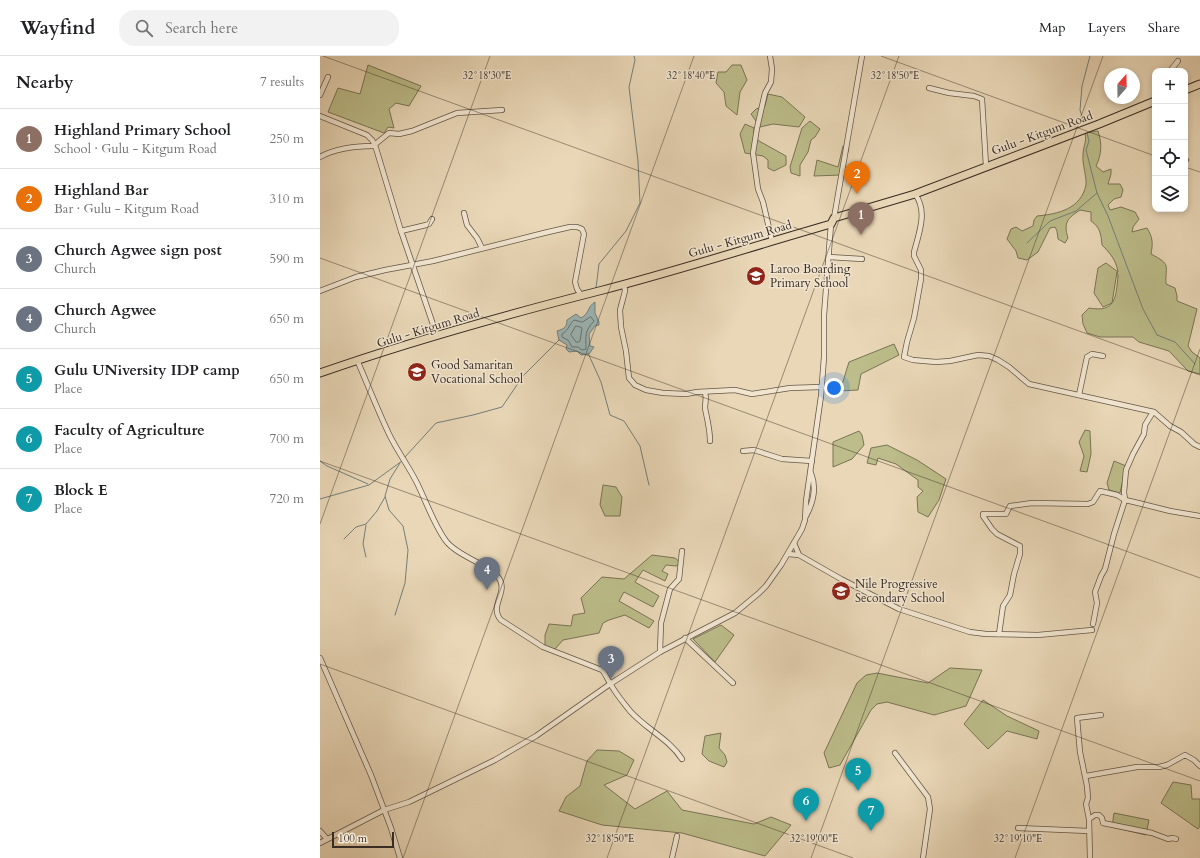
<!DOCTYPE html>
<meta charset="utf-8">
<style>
:root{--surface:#fff;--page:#f2f2f2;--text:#202124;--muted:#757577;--line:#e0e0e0;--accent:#111827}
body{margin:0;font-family:Cardo,serif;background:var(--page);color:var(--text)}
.controls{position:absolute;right:12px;top:12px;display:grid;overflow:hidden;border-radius:8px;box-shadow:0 2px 6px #0003}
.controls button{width:36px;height:36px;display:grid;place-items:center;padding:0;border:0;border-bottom:1px solid var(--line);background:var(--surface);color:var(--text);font:20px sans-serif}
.compass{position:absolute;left:784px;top:12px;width:36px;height:36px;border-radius:50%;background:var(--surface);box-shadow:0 2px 6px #0003;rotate:20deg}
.scale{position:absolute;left:12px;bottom:10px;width:62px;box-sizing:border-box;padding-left:4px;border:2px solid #382c23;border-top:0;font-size:11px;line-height:14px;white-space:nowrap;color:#382c23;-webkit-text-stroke:3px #f1e5d0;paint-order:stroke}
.you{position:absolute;left:514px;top:332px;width:14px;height:14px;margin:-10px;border:3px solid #fff;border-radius:50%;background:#1a73e8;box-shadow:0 0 0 6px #1a73e833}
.badge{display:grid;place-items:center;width:26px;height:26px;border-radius:50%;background:var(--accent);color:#fff;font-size:13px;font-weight:700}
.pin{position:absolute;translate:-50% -33px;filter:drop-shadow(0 1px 2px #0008)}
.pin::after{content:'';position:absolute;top:21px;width:14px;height:12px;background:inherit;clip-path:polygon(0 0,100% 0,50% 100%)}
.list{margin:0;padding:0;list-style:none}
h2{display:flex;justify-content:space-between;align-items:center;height:52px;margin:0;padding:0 16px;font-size:17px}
h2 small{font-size:13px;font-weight:400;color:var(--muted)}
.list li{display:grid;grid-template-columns:26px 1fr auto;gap:12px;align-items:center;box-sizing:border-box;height:60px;padding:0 16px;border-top:1px solid var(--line)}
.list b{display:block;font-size:15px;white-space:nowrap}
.list p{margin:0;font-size:13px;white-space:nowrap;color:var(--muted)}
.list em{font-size:13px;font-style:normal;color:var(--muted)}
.icon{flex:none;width:22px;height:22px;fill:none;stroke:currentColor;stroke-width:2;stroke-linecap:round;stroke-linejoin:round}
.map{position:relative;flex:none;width:880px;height:802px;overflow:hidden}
header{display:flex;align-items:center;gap:24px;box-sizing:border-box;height:56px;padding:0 20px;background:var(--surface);border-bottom:1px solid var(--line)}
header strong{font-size:19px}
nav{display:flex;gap:22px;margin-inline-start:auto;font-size:14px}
.search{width:280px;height:36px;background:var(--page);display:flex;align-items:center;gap:10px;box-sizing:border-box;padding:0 14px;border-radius:16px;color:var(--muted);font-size:15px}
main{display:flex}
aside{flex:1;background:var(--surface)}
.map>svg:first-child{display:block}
.green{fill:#bcbd8a;stroke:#7a7456}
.water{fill:#9bb7b8;stroke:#737f7c}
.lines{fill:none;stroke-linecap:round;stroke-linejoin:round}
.shore{stroke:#6a726e;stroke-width:1}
.stream{stroke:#737f7c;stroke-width:1}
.minor-casing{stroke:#645748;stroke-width:6}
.primary-casing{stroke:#382c23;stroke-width:9}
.minor{stroke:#f1e5d0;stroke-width:4.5}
.primary{stroke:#e9d7b7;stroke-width:7}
.ticks{fill:none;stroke:#382c23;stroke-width:1;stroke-opacity:0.45}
.labels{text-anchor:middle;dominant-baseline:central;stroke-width:3;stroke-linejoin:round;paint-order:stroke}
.street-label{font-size:12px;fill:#382c23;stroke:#f1e5d0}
.poi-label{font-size:12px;fill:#382c23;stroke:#f1e5d0;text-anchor:start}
.ticks-label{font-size:10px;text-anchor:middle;fill:#382c23;stroke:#f1e5d0;stroke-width:3;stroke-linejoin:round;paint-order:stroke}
</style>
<header>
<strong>Wayfind</strong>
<div class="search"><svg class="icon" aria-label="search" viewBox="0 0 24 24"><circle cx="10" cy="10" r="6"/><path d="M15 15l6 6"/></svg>Search here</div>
<nav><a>Map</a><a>Layers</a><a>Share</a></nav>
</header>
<main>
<aside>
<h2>Nearby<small>7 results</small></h2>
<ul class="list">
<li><span class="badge" style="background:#8d6e63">1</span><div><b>Highland Primary School</b><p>School · Gulu - Kitgum Road</p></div><em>250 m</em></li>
<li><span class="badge" style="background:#e8710a">2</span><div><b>Highland Bar</b><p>Bar · Gulu - Kitgum Road</p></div><em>310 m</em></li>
<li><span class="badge" style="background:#6b7280">3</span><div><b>Church Agwee sign post</b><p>Church</p></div><em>590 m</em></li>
<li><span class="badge" style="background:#6b7280">4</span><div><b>Church Agwee</b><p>Church</p></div><em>650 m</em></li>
<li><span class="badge" style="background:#0f9aa8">5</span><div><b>Gulu UNiversity IDP camp</b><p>Place</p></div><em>650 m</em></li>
<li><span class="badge" style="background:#0f9aa8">6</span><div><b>Faculty of Agriculture</b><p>Place</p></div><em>700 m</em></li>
<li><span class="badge" style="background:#0f9aa8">7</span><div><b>Block E</b><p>Place</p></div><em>720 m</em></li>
</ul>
</aside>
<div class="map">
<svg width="880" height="802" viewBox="0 0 880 802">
<rect width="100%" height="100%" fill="#e9d7b7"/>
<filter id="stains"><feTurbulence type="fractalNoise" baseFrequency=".005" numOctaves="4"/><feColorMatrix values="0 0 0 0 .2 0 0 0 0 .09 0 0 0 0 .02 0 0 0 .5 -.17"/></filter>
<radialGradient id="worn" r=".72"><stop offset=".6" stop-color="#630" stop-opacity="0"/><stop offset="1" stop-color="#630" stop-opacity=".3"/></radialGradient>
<g class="green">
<path d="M48,9l53,21 -12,20 -13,-3 -7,6 5,19 -6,-1 -4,6 -56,-21 10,-24 22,6z"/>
<path d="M412,9h9l6,15 -7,12 -3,23 -11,-9 -2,-14 -8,-9 2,-11h8z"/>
<path d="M448,38l14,3 23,20 -6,10 -26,-3 -13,3 -9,-13 5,-5 9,-3z"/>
<path d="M490,65l10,8 -5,8 -4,3 -3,12 -8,13v11l-9,-3 -1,-6 12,-39z"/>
<path d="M425,68l9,4v7l5,6 27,15v9l-12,6 -6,-3v-8l-5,-4 -18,-3 -5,-19z"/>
<path d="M778,75c4,12 4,23 -2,35l7,6 8,-3v5l-3,10h12l3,6 -2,7 -7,2 -6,6 2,5 11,-3 14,5 4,7 -6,8 -1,5 15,-4c6,10 6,15 4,26 21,11 14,11 15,30l9,4 2,8v5l20,8 -9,37 4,6 8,6v16l-12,-3 -19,-20 -30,-9 -6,-5h-33l-13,-4 -4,-9 -1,-9 7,-7c27,5 27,-11 29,-32l-1,-4 -5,31 -9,4 -9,-14 4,-25 8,-5 12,9c-2,-12 -8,-19 -16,-27 -1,-11 -2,-18 -11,-24v-9l-11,-2c-12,8 -17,12 -12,28l-3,5 -7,-4 -1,-8 -2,-4 -5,1 -12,24 -11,8 -9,-2 -2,-7 -9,-12 4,-10 5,-2 6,4 11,-5 1,-6 3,-4c21,-2 44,-7 49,-31 1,-8 -4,-21 -3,-30 0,-9 4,-12 2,-22z"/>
<path d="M523,90l6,2 -8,27 -27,1 3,-16 21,7z"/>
<path d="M574,288l5,11 -38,19 -3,16 -18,1 9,-29z"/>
<path d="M765,374l5,1 1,23 -4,18 -7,-1 4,-15 -5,-14z"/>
<path d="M539,375l3,4 2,10 -12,14 -19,8v-25z"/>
<path d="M567,389l30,15 29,19 -7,21 -11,17 -10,-5 -1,-15 6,-6 -5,-4v-7l-22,-16 -18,-6 -2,7 -9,-2 4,-15z"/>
<path d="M794,405l12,5 -6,27 -11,-3 -2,-7z"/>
<path d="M283,429l13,2 6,10 -2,19h-15l-5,-11z"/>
<path d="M332,499l23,3 6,5 -5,3 -10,-1 -4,6 6,3 -3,7 -22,-11 -8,12 24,14 -6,11 -29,-15 -5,9 35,20 -5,7 -24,-13 -16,5 -6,3 -4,10 -36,7 -8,9 -10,-2v-12l4,-11 22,2 2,-11 12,-2 -4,-15 21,-21 22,2z"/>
<path d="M401,569l13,10 -19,27 -22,-23z"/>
<path d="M630,612l32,2 -16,36 -32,9 -47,-13 -10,2 -6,6 -31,55 -11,3 -5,-15 33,-70 9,-8 11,-2 51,10z"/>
<path d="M663,644l24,16 32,15 -2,8 -30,-8 -19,18 -24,-25z"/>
<path d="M401,677l-2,15 6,7 2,7 -3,5 -15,-6 -7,-7 3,-18z"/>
<path d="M277,694l22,1 15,9 -7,15 -23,10 31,24 32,-18 15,19 72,14 17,-7 20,8 -26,31 -83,-23 -80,-8 -43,-14 7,-14 14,-11 7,-25z"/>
<path d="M853,726l18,3 1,14h8v27l-2,3 -37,-26z"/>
<path d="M794,757l35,7 -3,15 -34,-8z"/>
</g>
<path class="water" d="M275,246v11l4,9v3l-4,1 -6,8 1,12 4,1 -5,7 -8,1 -4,-4 -8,1 -3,-3 1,-4 -8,-5 -2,-9c6,-2 10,-3 10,-11l9,-6 5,4c9,-5 6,-11 14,-16z"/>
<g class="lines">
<g class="shore">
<path d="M271,261l3,4c-10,11 -8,14 -8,28l-4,1 -4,-3h-6l-4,-7 -6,-3v-3c8,-5 7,-10 12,-14l8,2z"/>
<path d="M256,270l4,1 2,1 -2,13 -1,1h-3l-5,-7z"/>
</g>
<g class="stream">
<path d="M764,67l-4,-13 2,-24 8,-30"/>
<path d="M767,77l2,8 -3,9 11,43 11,23 35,93 14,26 18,7 20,22"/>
<path d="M707,187l23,-22 26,-10 21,-18"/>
<path d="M276,232l3,-24 27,-33 14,-28 -2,-42 -9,-74 6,-27 -1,-4"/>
<path d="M268,297l13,29 9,33 14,6 16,25 9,39"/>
<path d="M85,401l31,-34 37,-8 29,-8 21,-31 36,-36"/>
<path d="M0,405l7,5 41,18"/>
<path d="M0,443l49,-14 33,-24"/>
<path d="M46,469l-3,19 3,13"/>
<path d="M24,483l12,-12 10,-3 11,-13 8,-14"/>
<path d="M75,559l10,-32 3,-33 -5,-24 -14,-16 -4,-14 5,-17 10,-16"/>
</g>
<g class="minor-casing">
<g id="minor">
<path d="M450,0l2,13 -1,13 -6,11 -8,35 -4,25 5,36 5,13 9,39"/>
<path d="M850,15l8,-10"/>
<path d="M609,32l20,5 25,3 8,3 4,67"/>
<path d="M0,39l8,-18"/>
<path d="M0,60l47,19 5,5 3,5 26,86 36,105"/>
<path d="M0,101c16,-9 35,-11 53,-11l16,-13 10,1 13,-3 45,-18 45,-3"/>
<path d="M865,103l1,1"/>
<path d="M595,138c13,17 4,39 -1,58v4l7,14v9l-7,39 -7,24 -3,15 9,3 23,2 14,-1 28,-6 11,1 9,4 11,7 20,17 125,28 16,14 11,6 13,12 6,3"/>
<path d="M144,157l3,12 10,13 5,10"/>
<path d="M514,162l28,-162"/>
<path d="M81,175l25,-6 3,-1 3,-5"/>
<path d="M509,201l33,2"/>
<path d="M304,228l1,7 -5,19 1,17 5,24 3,27 6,7 11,5 17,3 23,1 11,-2 38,-2 17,4 38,-6 31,-1"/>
<path d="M0,235l36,-14 29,-7 48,-9 111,-28 26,-6h7l5,2 2,5 -9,48 2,7 4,6"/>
<path d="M37,304c11,25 21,51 33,76 8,16 19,31 27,47 9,18 17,42 29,58 12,16 46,24 54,39 7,13 -11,27 1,40l42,27 59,23c4,4 5,9 8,13 5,10 13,19 20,28 16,18 39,28 52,48"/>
<path d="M385,336c2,8 0,9 0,16 2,11 5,21 5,33"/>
<path d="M759,339l8,-38 5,-3 11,2"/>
<path d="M423,395l11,-1 28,9 30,2"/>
<path d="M486,460c7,-13 11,-28 5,-43"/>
<path d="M474,487l5,12"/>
<path d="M468,498l11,1 42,24 58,30 71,23 16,2 52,1 54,-5"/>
<path d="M773,568l4,-21 -2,-11 6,-16 4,-7 9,-35 11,-34 -1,-8 2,-22 7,-16 11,-20 1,-9 8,-13"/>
<path d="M679,578l4,-28 7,-11 4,-21 6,-20v-8l-23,-12 -5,-5 -9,-13v-2h23l4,-8 22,-3 56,1 5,-2 7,-11 17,4 8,5 9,2 36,9 30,5"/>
<path d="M365,582l48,45"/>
<path d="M340,596l1,-29 9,-34 9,-10 3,-28"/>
<path d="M0,602l51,117 20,53 9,30"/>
<path d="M575,697l33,44 2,12 -7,49"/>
<path d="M766,720l51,-9h22l8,-2 18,-10 9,5 6,6"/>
<path d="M769,763l6,-4h4l3,3 1,5 49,10 16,6 5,-1 3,1"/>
<path d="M698,772l71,3"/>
<path d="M0,775l7,8"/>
<path d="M0,787l64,-33 25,-8 86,-42 41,-24 74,-52 50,-32 75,-39 24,-20 7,-7 15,-21 21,-36 3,-9 1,-19 15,-105 3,-39v-42l7,-91"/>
<path d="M352,802l5,-22"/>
<path d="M770,802l-1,-39 -3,-15 2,-6 -1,-12 -7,-34 -3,-34 24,-3"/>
</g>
</g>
<g class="primary-casing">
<g id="primary">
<path d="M865,34l15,-6"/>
<path d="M0,317c91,-32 185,-58 279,-82 78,-20 155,-45 232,-67l3,-6 81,-24 184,-70 56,-23"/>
</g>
</g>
<use href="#minor" class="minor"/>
<use href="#primary" class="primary"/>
</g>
<path class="ticks" d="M3,0l877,319M561,0l274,100M865,111l15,5M0,202l880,320M0,405l880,320M0,468l170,-468M0,608l533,194M83,802l291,-802M287,802l292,-802M491,802l292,-802M695,802l185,-509"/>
<defs>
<g id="school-disc" transform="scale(1)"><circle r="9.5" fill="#8f2418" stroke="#f1e5d0"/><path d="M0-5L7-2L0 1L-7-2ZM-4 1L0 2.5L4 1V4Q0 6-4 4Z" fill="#fff"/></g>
</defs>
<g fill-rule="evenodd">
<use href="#school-disc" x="436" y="220"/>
<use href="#school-disc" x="97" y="316"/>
<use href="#school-disc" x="521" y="535"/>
</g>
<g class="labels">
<g class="street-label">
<text transform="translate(722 77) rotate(-20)">Gulu - Kitgum Road</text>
<text transform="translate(420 183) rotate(-16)">Gulu - Kitgum Road</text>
<text transform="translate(108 272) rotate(-17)">Gulu - Kitgum Road</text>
</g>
<g class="poi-label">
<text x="450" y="213">Laroo Boarding<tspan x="450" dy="14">Primary School</tspan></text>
<text x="111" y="309">Good Samaritan<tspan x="111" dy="14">Vocational School</tspan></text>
<text x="535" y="528">Nile Progressive<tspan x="535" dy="14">Secondary School</tspan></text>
</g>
</g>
<g class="ticks-label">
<text x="167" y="23">32°18'30"E</text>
<text x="371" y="23">32°18'40"E</text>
<text x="575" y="23">32°18'50"E</text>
<text x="290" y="786">32°18'50"E</text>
<text x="494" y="786">32°19'00"E</text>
<text x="698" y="786">32°19'10"E</text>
</g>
<rect width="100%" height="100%" filter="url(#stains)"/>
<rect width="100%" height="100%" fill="url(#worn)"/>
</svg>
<div class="controls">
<button>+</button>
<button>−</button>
<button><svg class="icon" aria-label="locate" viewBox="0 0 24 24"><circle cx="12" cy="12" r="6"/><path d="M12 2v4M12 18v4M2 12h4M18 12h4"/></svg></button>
<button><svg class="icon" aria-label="layers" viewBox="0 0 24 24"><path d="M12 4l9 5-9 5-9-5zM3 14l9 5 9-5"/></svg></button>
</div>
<svg class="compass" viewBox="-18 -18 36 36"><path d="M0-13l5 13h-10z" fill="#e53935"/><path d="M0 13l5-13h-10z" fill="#757577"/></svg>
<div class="scale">100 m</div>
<div class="you"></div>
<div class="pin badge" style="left:541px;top:179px;background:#8d6e63">1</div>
<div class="pin badge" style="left:537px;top:138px;background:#e8710a">2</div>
<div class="pin badge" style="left:291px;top:623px;background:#6b7280">3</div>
<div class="pin badge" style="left:167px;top:534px;background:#6b7280">4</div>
<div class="pin badge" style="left:538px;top:735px;background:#0f9aa8">5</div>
<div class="pin badge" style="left:486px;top:765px;background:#0f9aa8">6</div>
<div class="pin badge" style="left:551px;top:775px;background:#0f9aa8">7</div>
</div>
</main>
